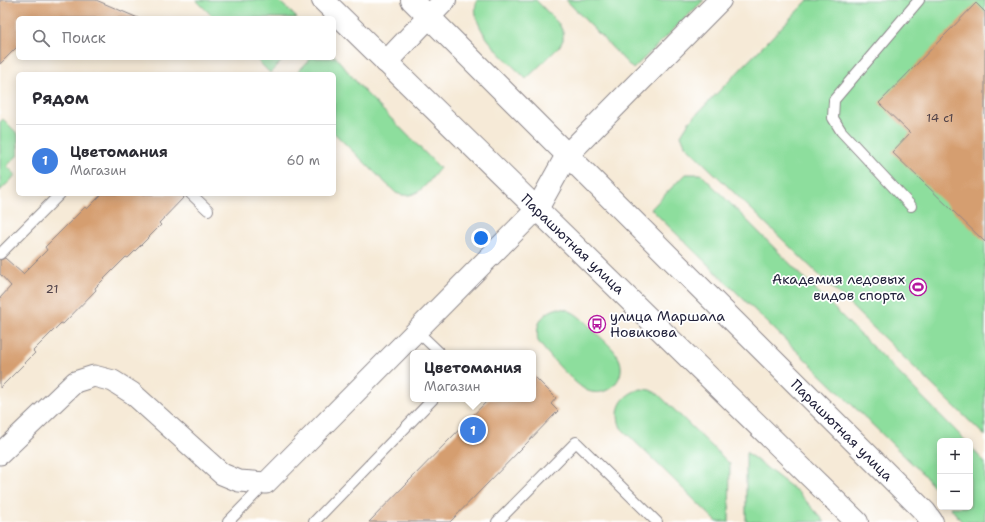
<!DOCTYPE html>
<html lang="ru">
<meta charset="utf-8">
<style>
:root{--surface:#fff;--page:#f2f2f3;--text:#2b2b33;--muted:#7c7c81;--line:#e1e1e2;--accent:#b5179e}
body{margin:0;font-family:"Shantell Sans",sans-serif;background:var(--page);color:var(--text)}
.controls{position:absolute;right:12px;bottom:12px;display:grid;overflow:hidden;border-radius:6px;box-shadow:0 2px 10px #0003}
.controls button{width:36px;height:36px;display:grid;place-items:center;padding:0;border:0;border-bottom:1px solid var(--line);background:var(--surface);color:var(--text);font:20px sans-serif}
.you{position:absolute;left:481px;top:238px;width:14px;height:14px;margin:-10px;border:3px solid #fff;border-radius:50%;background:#1a73e8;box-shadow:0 0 0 6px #1a73e833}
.badge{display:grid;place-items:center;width:26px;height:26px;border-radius:50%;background:var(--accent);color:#fff;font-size:13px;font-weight:700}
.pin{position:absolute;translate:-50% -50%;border:2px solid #fff;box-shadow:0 1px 4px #0006}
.popup{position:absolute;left:410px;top:350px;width:126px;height:52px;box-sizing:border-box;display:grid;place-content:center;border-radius:6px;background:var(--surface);filter:drop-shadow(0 1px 3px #0005);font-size:13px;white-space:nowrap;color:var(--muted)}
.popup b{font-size:15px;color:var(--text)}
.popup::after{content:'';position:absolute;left:50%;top:100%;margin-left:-8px;border:8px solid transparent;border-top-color:var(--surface)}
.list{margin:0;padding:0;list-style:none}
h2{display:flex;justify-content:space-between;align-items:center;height:52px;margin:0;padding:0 16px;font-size:17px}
h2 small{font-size:13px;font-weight:400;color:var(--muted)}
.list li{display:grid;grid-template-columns:26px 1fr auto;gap:12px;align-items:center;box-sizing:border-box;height:72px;padding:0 16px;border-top:1px solid var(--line)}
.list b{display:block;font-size:15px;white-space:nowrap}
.list p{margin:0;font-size:13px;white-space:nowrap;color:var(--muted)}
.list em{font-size:13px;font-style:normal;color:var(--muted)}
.icon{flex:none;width:22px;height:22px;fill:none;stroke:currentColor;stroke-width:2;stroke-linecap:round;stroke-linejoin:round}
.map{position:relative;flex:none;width:985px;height:522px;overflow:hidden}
.search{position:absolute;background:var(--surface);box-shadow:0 2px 10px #0003;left:16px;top:16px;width:320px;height:44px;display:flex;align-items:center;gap:10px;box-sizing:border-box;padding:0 14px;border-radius:6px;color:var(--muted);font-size:15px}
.panel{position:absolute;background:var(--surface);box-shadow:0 2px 10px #0003;left:16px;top:72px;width:320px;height:124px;border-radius:6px}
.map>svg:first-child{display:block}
.green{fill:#8dde9d;stroke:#58806c}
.building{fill:#d59e6f}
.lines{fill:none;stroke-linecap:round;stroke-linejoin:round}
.lane-casing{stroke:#8c8689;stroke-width:12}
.street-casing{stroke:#8c8689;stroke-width:23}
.secondary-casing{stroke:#8c8689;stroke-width:24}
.primary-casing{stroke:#8c8689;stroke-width:24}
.lane{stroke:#fff;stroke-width:10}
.street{stroke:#fff;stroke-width:21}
.secondary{stroke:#fff;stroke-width:22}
.primary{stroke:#fff;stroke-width:22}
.labels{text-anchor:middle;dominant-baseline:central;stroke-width:3.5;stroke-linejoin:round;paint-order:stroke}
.number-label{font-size:12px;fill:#4f4148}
.street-label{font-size:14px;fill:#22223b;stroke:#fff}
.poi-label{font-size:14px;fill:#22223b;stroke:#fff;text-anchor:end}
</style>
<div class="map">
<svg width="985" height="522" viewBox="0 0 985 522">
<rect width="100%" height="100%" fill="#fff"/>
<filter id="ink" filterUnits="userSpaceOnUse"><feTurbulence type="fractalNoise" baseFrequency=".025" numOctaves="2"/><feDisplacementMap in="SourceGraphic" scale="8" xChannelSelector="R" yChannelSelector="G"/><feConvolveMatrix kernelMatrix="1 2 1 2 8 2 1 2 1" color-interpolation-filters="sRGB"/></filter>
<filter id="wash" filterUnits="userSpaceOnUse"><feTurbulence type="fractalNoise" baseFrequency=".012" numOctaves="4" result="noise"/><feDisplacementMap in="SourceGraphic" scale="16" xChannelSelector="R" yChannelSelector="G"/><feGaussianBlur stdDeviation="0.9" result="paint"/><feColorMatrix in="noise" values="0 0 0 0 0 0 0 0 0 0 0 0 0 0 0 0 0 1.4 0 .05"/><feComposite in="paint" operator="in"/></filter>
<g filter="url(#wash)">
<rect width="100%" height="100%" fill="#f6ead7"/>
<g class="green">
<path d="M196,0h82l19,18h-83z"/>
<path d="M477,0h59l23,24 4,8v8l-4,7 -33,32c-18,-19 -59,-50 -49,-79z"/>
<path d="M566,0h138l-71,69z"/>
<path d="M808,0h177v436l-300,-291 -4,-10 8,-13z"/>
<path d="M334,55l30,36 76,77c-12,14 -23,34 -44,25l-62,-60v-59h-38l15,-16h23z"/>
<path d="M255,58h30l-15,15z"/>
<path d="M3,119l15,15v21l-11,11 9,9 -16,16v-69z"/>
<path d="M685,174h16l265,267h-26v54l-16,-20 -273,-266z"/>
<path d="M559,308c16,2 24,12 35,23 8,8 22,18 26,30 6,19 -13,37 -32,30 -12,-5 -42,-38 -50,-50 -3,-17 4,-29 21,-33z"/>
<path d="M641,389l9,1 8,4 72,70 -1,58h-12l-96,-94c-8,-19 1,-34 20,-39z"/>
<path d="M970,446l15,17v59h-23l-12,-15h20z"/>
<path d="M746,452l52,40 27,30h-79z"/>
</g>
<g id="blocks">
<g class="building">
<path d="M0,0h96l42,18h-120v28l-18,18z"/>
<path d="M976,3l9,9v230l-93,-90 18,-19 -31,-30z"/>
<path d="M102,194h83v2l-26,27 2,2 -33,33 -2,-1 -31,31 1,2 -33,34 -2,-1 -28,28 2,2 -35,35v-90l11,-12 -11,-12v-14l5,-2 18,16 24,-24 -2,-3 40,-40 2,2z"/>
<path d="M533,375l23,23 -5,6 7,7 -108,111h-81l120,-123h44z"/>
</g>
</g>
</g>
<g filter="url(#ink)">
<use href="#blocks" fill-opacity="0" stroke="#8c8689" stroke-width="1"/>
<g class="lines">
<g class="lane-casing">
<g id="lane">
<path d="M191,194l17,16"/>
<path d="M911,206l-70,-75 -8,-13 1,-18 85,-100"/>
<path d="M0,254l60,-60"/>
<path d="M417,331l23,22"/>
<path d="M228,522l38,-39"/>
<path d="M314,522l119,-123"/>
<path d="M497,522l79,-80 81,80"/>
</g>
</g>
<g class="street-casing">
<path id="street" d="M0,454l75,-72 19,-6 19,5 19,12 90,81 17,7 27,2 271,-274"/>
</g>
<g class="secondary-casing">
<g id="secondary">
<path d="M386,62l59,-62"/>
<path d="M537,209l30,-54 153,-155"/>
</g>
</g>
<g class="primary-casing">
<g id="primary">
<path d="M323,0l534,522"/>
<path d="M412,0l513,512 7,10"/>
</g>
</g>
<use href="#lane" class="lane"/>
<use href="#street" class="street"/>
<use href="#secondary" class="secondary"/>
<use href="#primary" class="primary"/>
</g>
</g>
<defs>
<g id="stadium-ring" transform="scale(0.9)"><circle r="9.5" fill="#fff" stroke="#b5179e" stroke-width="1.5"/><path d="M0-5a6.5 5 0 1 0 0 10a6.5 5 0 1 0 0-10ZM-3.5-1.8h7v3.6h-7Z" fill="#b5179e"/></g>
<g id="bus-ring" transform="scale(0.9)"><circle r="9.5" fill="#fff" stroke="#b5179e" stroke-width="1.5"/><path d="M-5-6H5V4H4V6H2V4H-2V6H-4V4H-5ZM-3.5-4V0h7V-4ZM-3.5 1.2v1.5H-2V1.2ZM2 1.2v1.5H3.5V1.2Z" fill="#b5179e"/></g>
</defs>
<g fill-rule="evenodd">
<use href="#stadium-ring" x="918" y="287"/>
<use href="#bus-ring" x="597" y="324"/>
</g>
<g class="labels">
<g class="number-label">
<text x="940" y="118">14 с1</text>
<text x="52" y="289">21</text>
</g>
<g class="street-label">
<text transform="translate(573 244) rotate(44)">Парашютная улица</text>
<text transform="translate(842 430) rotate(45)">Парашютная улица</text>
</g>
<g class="poi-label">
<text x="905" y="279">Академия ледовых<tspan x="905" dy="16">видов спорта</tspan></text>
<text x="610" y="316" text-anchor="start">улица Маршала<tspan x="610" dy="16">Новикова</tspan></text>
</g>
</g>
</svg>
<div class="controls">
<button>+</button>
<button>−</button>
</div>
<div class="you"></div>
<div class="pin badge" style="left:473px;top:430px;background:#3f7fe0">1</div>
<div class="popup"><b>Цветомания</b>Магазин</div>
<div class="search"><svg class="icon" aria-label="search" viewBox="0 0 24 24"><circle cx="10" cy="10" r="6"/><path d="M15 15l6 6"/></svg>Поиск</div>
<section class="panel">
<h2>Рядом<small></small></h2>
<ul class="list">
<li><span class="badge" style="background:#3f7fe0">1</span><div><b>Цветомания</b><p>Магазин</p></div><em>60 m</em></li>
</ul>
</section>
</div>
